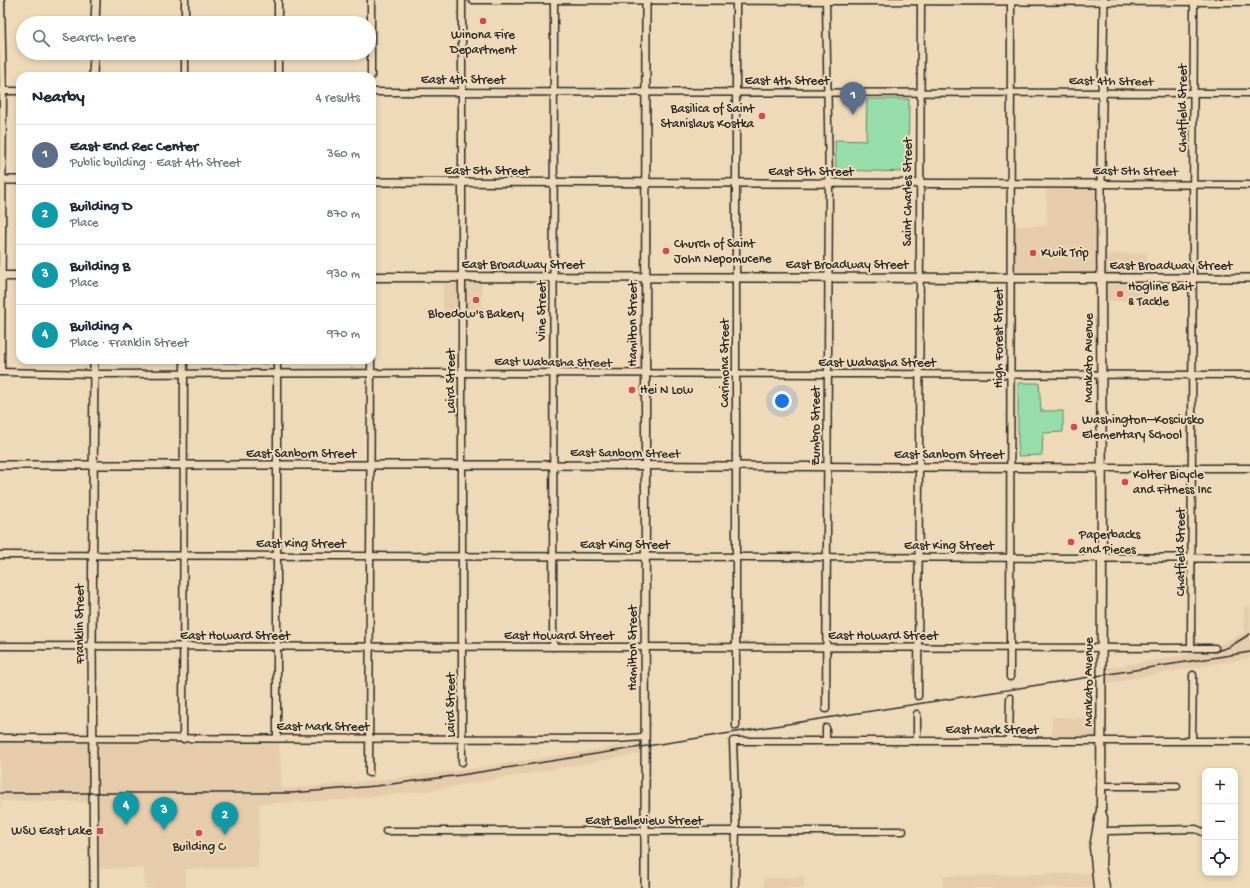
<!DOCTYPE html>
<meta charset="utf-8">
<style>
:root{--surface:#fff;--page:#f6f6f7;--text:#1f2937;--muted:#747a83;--line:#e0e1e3;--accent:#d1495b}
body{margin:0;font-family:"Gochi Hand",sans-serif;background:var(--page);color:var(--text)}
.controls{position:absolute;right:12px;bottom:12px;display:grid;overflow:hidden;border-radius:8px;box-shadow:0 2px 6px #0003}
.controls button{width:36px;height:36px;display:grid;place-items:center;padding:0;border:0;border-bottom:1px solid var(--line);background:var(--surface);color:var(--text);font:20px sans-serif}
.you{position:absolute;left:782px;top:401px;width:14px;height:14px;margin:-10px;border:3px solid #fff;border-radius:50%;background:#1a73e8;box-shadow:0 0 0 6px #1a73e833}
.badge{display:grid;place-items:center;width:26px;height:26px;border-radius:50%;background:var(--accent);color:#fff;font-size:13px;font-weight:700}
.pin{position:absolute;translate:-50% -33px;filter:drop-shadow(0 1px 2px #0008)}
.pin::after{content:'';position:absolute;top:21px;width:14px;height:12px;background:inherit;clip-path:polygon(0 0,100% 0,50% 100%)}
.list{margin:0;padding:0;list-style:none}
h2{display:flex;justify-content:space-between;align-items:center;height:52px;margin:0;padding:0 16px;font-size:17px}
h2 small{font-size:13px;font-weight:400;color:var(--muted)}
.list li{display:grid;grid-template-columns:26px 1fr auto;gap:12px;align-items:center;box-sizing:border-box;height:60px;padding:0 16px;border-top:1px solid var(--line)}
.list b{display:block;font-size:15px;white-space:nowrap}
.list p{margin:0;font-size:13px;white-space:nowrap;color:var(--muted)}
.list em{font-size:13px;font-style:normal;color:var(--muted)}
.icon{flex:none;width:22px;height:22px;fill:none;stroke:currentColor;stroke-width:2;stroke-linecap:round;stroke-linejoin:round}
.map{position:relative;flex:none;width:1250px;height:888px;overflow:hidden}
.search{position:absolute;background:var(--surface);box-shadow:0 2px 6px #0003;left:16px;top:16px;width:360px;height:44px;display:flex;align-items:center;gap:10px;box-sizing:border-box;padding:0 14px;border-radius:22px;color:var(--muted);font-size:15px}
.panel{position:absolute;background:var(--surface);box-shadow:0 2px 6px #0003;left:16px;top:72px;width:360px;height:292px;border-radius:12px}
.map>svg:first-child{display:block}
.built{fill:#e6ccab}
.green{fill:#97ddaa;stroke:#61846a}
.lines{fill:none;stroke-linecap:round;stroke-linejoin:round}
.minor-casing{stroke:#2b2b2b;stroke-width:9}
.tertiary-casing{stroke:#2b2b2b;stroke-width:10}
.secondary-casing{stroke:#2b2b2b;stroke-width:11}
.minor{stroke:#eedab8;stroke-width:6}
.tertiary{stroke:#eedab8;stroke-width:7}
.secondary{stroke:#eedab8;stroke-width:8}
.rail{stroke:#2b2b2b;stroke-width:1.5}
.poi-dot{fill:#d1495b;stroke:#eedab8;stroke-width:1.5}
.labels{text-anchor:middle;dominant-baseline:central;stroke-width:4;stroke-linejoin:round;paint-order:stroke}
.poi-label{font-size:13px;fill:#2b2b2b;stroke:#eedab8;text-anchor:start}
.street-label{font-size:13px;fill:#2b2b2b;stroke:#eedab8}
</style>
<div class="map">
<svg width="1250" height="888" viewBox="0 0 1250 888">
<rect width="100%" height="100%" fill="#eedab8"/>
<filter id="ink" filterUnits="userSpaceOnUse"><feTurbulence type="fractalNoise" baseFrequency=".025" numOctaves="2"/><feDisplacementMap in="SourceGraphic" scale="8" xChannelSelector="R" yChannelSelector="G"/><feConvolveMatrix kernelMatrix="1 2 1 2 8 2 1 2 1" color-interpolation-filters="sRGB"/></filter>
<g filter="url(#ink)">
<g class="built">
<path d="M1046,181h56l1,73 44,-1 -1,48h-43v-25l-89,-1v-49h33z"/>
<path d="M443,284h39v28l-39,1z"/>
<path d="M1244,606h6v52l-116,20 -38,9v-17l112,-19 36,-19z"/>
<path d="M1052,717l44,1v26l-44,1z"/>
<path d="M0,740l279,3 3,46 89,-8 92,-11 176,-27 1,11 -212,37 -87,9 -82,4 -1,64 -72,1v19h-41l-1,-20 -47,1 -1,-67 -94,-1 -2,11z"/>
<path d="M1093,873l3,15h-153v-12z"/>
<path d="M804,877v11h-40v-10z"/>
</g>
<g class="green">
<path d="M867,99h42l-1,73 -72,-2 -1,-30 31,1z"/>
<path d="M191,360h77v4l-77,-1z"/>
<path d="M1018,383h21l2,28h22v21l-20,1 -1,22 -24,1z"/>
</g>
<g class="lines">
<g class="minor-casing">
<g id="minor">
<path d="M472,0l778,2"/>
<path d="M185,23v-23"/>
<path d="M278,23v-23"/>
<path d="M185,76v-23"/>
<path d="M278,76v-23"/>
<path d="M371,76v-76"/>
<path d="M0,91h20"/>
<path d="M372,92l878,1"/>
<path d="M1100,184l150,1"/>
<path d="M0,372l94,2 360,-1 796,2"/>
<path d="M1,372l2,-281 -2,-91"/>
<path d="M1101,468h149"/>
<path d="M0,555l1102,3"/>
<path d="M0,646l1215,2"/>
<path d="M553,647l1,-647"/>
<path d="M1191,648l3,-648"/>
<path d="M1010,677l1,-677"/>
<path d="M918,696l3,-696"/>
<path d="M826,709l3,-525 -3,-184"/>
<path d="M736,726v-726"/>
<path d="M826,728v13"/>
<path d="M0,738l616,1 29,-2"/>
<path d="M277,738v-378"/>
<path d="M183,739l1,-379"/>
<path d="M1192,740l1,-65"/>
<path d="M917,741v-27"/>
<path d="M1009,741l1,-43"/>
<path d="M462,762v-762"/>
<path d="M369,773l2,-413"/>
<path d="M1101,786h76"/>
<path d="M386,831h517"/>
<path d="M1102,833l6,-2 88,-2 9,4"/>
<path d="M735,888l1,-65 -3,-82h517"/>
</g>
</g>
<g class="tertiary-casing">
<g id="tertiary">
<path d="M1104,0c-2,93 -4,185 -3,278h149"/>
<path d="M95,23l1,-23"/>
<path d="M93,76l1,-23"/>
<path d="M0,180h20"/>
<path d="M372,182l728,2"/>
<path d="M0,465h544l557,3"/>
<path d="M1102,558h148"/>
<path d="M94,888l-2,-241 2,-287"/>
<path d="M645,888l1,-888"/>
</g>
</g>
<g class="secondary-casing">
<g id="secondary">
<path d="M0,276h20"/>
<path d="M372,277l729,1 1,280 -1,254 2,6 -2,47 4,23"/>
<path d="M1098,888l-4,-41 6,-33"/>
</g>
</g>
<use href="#minor" class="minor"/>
<use href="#tertiary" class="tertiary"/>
<use href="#secondary" class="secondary"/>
<g class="rail">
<path d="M1214,652l15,-5 21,-13"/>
<path d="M0,793h291l85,-7 85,-11 789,-123"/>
</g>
</g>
</g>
<g class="poi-dot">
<circle cx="483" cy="21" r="4"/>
<circle cx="762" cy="116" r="4"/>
<circle cx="666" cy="251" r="4"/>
<circle cx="1033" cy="253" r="4"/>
<circle cx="1120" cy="294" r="4"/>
<circle cx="476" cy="300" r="4"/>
<circle cx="632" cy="390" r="4"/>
<circle cx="1074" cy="427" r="4"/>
<circle cx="1125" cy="482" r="4"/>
<circle cx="1071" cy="542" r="4"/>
<rect x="96" y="827" width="8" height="8" rx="2"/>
<circle cx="199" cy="833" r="4"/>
</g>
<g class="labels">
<g class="poi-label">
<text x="483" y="35" text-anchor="middle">Winona Fire<tspan x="483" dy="15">Department</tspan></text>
<text x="754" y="109" text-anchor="end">Basilica of Saint<tspan x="754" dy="15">Stanislaus Kostka</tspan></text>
<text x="674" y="244">Church of Saint<tspan x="674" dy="15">John Nepomucene</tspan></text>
<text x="1041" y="253">Kwik Trip</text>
<text x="1128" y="287">Hogline Bait<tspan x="1128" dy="15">&amp; Tackle</tspan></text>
<text x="476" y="314" text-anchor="middle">Bloedow's Bakery</text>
<text x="640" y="390">Hei N Low</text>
<text x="1082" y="420">Washington–Kosciusko<tspan x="1082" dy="15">Elementary School</tspan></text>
<text x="1133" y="475">Kolter Bicycle<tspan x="1133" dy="15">and Fitness Inc</tspan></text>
<text x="1079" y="535">Paperbacks<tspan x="1079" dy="15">and Pieces</tspan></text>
<text x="92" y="831" text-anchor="end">WSU East Lake</text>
<text x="199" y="847" text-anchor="middle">Building C</text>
</g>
<g class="street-label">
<text x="463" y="80">East 4th Street</text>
<text x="787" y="81">East 4th Street</text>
<text transform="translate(1111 82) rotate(1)">East 4th Street</text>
<text transform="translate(1183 108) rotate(-90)">Chatfield Street</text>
<text x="487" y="171">East 5th Street</text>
<text x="811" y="172">East 5th Street</text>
<text transform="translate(1135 172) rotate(1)">East 5th Street</text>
<text transform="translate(908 192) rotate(-90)">Saint Charles Street</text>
<text x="523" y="265">East Broadway Street</text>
<text x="847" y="265">East Broadway Street</text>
<text x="1171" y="266">East Broadway Street</text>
<text transform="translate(542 311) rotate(-90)">Vine Street</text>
<text transform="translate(633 324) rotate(-90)">Hamilton Street</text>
<text transform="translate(999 338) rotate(-90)">High Forest Street</text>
<text transform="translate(1089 358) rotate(-90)">Mankato Avenue</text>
<text transform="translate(553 363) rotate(1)">East Wabasha Street</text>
<text transform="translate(725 363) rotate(-90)">Carimona Street</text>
<text x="877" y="363">East Wabasha Street</text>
<text transform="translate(451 381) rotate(-90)">Laird Street</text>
<text transform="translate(816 426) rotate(-90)">Zumbro Street</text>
<text x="301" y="454">East Sanborn Street</text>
<text transform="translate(625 454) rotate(1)">East Sanborn Street</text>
<text x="949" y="455">East Sanborn Street</text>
<text x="301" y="544">East King Street</text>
<text x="625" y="545">East King Street</text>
<text x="949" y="546">East King Street</text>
<text transform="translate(1181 552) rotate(-90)">Chatfield Street</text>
<text transform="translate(80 624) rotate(-90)">Franklin Street</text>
<text x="235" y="636">East Howard Street</text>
<text x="559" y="636">East Howard Street</text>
<text x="883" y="636">East Howard Street</text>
<text transform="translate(633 648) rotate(-90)">Hamilton Street</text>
<text transform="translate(1089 682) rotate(-90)">Mankato Avenue</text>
<text transform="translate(451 705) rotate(-90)">Laird Street</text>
<text x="323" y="727">East Mark Street</text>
<text x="992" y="730">East Mark Street</text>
<text x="644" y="821">East Belleview Street</text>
</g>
</g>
</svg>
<div class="controls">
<button>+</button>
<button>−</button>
<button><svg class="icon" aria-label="locate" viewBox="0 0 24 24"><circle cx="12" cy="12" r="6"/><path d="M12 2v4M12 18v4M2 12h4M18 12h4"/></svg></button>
</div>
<div class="you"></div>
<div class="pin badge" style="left:853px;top:115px;background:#5c6f8a">1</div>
<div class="pin badge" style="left:225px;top:835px;background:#0f9aa8">2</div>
<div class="pin badge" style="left:164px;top:830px;background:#0f9aa8">3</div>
<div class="pin badge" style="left:126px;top:825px;background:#0f9aa8">4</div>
<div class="search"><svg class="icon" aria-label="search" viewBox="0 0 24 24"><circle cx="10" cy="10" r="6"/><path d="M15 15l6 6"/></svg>Search here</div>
<section class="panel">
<h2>Nearby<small>4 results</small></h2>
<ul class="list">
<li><span class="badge" style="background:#5c6f8a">1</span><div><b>East End Rec Center</b><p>Public building · East 4th Street</p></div><em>360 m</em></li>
<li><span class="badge" style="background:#0f9aa8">2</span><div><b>Building D</b><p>Place</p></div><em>870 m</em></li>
<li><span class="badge" style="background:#0f9aa8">3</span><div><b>Building B</b><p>Place</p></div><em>930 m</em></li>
<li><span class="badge" style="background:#0f9aa8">4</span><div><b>Building A</b><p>Place · Franklin Street</p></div><em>970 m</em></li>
</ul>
</section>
</div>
